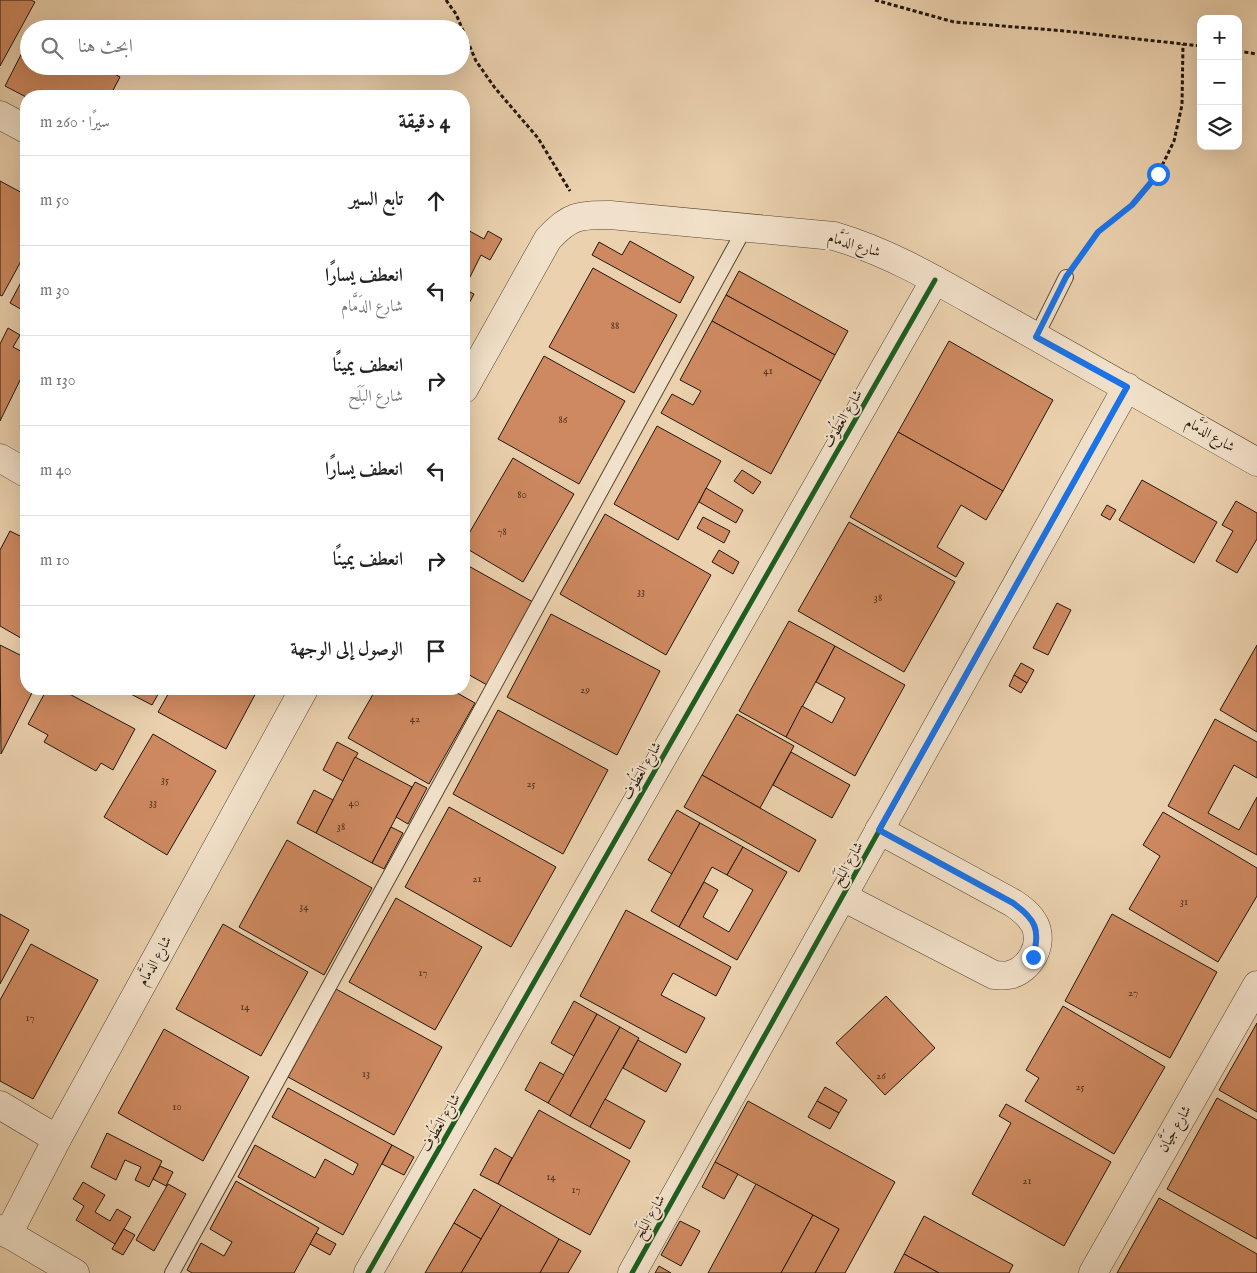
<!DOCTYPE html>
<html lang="ar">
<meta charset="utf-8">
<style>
:root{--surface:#fff;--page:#f6f6f6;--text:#222;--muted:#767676;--line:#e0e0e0}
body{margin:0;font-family:"IM FELL English",Amiri,serif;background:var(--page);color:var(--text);direction:rtl}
.controls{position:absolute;right:15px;top:15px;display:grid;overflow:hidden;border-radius:10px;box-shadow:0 5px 20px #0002}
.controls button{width:45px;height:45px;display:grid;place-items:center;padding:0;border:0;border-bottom:1px solid var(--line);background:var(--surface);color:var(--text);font:25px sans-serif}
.stop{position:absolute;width:15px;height:15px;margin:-11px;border:4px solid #1a73e8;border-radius:50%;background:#fff}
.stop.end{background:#1a73e8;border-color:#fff;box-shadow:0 1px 5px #0008}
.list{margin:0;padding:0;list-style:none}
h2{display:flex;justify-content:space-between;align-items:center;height:65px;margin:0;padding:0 20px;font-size:21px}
h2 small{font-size:16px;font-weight:400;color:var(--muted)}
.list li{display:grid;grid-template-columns:32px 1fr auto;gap:15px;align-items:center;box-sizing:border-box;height:90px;padding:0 20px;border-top:1px solid var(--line)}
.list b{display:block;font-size:19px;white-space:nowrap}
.list p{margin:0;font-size:16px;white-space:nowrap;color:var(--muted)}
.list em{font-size:16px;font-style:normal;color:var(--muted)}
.icon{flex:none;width:28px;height:28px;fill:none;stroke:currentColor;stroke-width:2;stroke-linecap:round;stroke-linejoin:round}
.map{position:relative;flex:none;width:1257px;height:1273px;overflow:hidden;direction:ltr}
.search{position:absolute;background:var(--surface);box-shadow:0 5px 20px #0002;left:20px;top:20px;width:450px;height:55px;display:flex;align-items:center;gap:12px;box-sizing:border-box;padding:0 18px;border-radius:28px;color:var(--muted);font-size:19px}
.panel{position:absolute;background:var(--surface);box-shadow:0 5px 20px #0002;left:20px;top:90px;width:450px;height:605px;border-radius:20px;direction:rtl}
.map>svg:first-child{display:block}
.building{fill:#ce8960;stroke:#21170c}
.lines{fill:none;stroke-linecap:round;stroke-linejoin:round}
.service-casing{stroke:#544634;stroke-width:16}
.minor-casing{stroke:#544634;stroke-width:29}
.tertiary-casing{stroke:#544634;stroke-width:29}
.path{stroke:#21170c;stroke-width:3;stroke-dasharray:4 2.5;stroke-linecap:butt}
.service{stroke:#f2e1ca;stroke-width:14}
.minor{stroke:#f2e1ca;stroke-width:28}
.tertiary{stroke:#f2e1ca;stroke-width:28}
.cycleway-casing{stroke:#f2e1ca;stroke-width:8}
.cycleway{stroke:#1b5e20;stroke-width:5}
.route{stroke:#1a73e8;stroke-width:6}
.labels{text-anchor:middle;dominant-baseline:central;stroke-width:4;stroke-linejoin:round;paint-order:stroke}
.number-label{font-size:11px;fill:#4c3421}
.street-label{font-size:14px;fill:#21170c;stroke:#f2e1ca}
</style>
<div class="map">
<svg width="1257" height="1273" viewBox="0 0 1257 1273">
<rect width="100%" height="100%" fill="#ebd1ae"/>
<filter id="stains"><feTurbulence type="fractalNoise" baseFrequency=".004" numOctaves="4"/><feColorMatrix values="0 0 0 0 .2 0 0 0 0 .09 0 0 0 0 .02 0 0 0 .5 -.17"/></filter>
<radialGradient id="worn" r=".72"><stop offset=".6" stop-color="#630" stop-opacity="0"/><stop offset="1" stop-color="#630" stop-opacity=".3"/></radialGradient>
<g class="building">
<path d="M0,0h31l4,2 -35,64z"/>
<path d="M29,39v27h71l20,11 -10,19h-56l-13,-6 -3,6 -12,1 -21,-11z"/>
<path d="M0,181l26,14v57l-24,44 -2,-1z"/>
<path d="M464,228l20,11 4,-8 14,8 -12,21 -9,-5 -17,34 10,5 -10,19z"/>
<path d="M630,241l64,36 -14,26 -88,-48 7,-13 23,13z"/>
<path d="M593,268l84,47 -43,78 -85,-46z"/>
<path d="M739,271l109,60 -13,24 -109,-60z"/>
<path d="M26,273v39l-16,-9z"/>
<path d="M726,295l109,60 -14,26 -109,-60z"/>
<path d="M712,321l109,60 -50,93 -110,-61 11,-19 21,11 8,-14 -21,-11z"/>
<path d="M8,328l12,7 -7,12 13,7v14l-26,53v-77z"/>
<path d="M949,341l104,59 -50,91 -105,-59z"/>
<path d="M544,356l81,45 -46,83 -81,-45z"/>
<path d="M26,415v15l-6,-3z"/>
<path d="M657,426l64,35 -43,79 -64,-36z"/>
<path d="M898,432l105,59 -17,29 -25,-15 -24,42 27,16 -8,14 -106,-60z"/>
<path d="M513,458l61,36 -51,88 -59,-35v-5z"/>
<path d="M742,470l19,12 -8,12 -19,-13z"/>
<path d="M1142,480l75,42 -23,41 -75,-43z"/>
<path d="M706,488l37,22 -7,13 -37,-21z"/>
<path d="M1236,501l21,12v26l-20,34 -21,-12 17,-30 -11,-6z"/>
<path d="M1107,505l9,5 -6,10 -9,-5z"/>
<path d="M605,514l106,61 -45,80 -106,-61z"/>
<path d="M703,517l27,14 -6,12 -27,-15z"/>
<path d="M849,522l106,60 -51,90 -106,-61z"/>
<path d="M10,531l16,8v102l-26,-15v-76z"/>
<path d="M719,550l20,12 -6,12 -21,-12z"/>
<path d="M465,564l68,38 -46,83 -23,-13z"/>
<path d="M1057,603l14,7 -23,45 -15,-7z"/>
<path d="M551,614l109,57 -43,84 -110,-58z"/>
<path d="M789,621l46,25 -49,91 -47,-26z"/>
<path d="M0,645l26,13v31h8l-33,65z"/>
<path d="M1257,645v87l-37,-22z"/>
<path d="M835,646l70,39 -50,91 -69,-39 16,-31 30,17 13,-25 -29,-16z"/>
<path d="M1021,663l13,7 -7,13 -13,-8z"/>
<path d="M1014,675l13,8 -6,10 -12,-7z"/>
<path d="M47,689h13l75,40 -22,41 -12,-7 -5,8 -52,-29 4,-7 -20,-11z"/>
<path d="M121,689h40l-9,16z"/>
<path d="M171,689h87l-32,60 -68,-37z"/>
<path d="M376,689h74l25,14 -46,81 -81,-46z"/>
<path d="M498,710l110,60 -45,84 -110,-60z"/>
<path d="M737,714l57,32 -34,62 -58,-33z"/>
<path d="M1215,719l42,23v36l-23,-13 -26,48 31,17 18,-33v58l-89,-49z"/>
<path d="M153,734l63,37 -49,84 -63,-38z"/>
<path d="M337,742l21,11 -15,28 -20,-11z"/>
<path d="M791,752l59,33 -18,33 -59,-33z"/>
<path d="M355,757l57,30 -40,76 -56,-30z"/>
<path d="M702,775l114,65 -17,32 -115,-65z"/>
<path d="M415,782l12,6 -19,36 -12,-7z"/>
<path d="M314,790l19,10 -17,33 -19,-10z"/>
<path d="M449,807l107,60 -45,80 -106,-60z"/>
<path d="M677,810l23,13 -28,51 -24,-14z"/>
<path d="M1163,812l94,56v28l-39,66 -89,-53 31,-53 -17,-11z"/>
<path d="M700,823l43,24 -16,28 -15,-8 -33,60 -28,-16z"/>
<path d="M391,827l12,6 -19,36 -12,-6z"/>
<path d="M287,840l85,48 -48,87 -85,-48z"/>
<path d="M743,847l44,25 -50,88 -58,-33 25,-45 14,8 -15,27 26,15 24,-42 -26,-15z"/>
<path d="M396,898l86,49 -47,83 -86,-48z"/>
<path d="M626,910l105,57 -15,29 -43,-23 -12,22 44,23 -19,35 -106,-57z"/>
<path d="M0,914l29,16 -29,54z"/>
<path d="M1112,914l105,58 -47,86 -105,-57z"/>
<path d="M223,924l85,48 -47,84 -85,-47z"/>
<path d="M31,944l67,36 -65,119 -33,-18v-81z"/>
<path d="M336,989l106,58 -48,88 -106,-58z"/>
<path d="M886,996l49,52 -50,47 -49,-52z"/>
<path d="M574,1001l23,13 -23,42 -23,-13z"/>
<path d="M1063,1006l102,61 -51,87 -89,-53 14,-23 -13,-8z"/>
<path d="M597,1014l23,13 -50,89 -22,-13z"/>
<path d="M1257,1023v89l-38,-22z"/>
<path d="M620,1027l19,11 -49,89 -20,-11z"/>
<path d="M164,1029l85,48 -46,84 -85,-48z"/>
<path d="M638,1040l43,24 -15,28 -43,-24z"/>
<path d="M540,1062l24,13 -16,28 -23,-13z"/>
<path d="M825,1087l22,13 -8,13 -22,-12z"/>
<path d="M288,1088l104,57 -49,90 -105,-58 17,-32 60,33 10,-19 28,16 5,-11 -86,-47z"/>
<path d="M1217,1098l40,22v119l-90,-50z"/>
<path d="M605,1099l40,22 -15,28 -40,-22z"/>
<path d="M748,1101l147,81 -50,91h-30l24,-44 -124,-67z"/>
<path d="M817,1101l22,12 -9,16 -22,-12z"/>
<path d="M1006,1104l105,58 -47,84 -92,-52 39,-71 -12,-7z"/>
<path d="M539,1110l91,51 -40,74 -92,-51z"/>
<path d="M107,1133l55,28 -13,26 -14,-7 6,-13 -16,-7 -9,20 -25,-13z"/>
<path d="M392,1145l22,12 -10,18 -22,-11z"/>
<path d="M495,1148l17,10 -14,26 -18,-9z"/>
<path d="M715,1162l23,12 -14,25 -22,-12z"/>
<path d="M160,1166l13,6 -7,14 -13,-7z"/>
<path d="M236,1181l83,47 -25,45h-102l-5,-3 14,-27 23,13 8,-14 -22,-13z"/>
<path d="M83,1182l22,13 -10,17 15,9 7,-12 14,8 -16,27 -39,-24 8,-14 -11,-7z"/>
<path d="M168,1184l18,10 -32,57 -18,-11z"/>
<path d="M756,1184l57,31 -32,58h-73z"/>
<path d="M474,1189l27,16 -20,34 -27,-16z"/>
<path d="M1159,1198l98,56v19h-140z"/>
<path d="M501,1205l58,34 -19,34h-79z"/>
<path d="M813,1215l26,14 -24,44h-34z"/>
<path d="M924,1216l89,49 -4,8h-70l-35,-19z"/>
<path d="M680,1221l20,10 -19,35 -20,-11z"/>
<path d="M454,1223l27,16 -20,34h-36z"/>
<path d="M124,1229l11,6 -12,20 -11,-6z"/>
<path d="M316,1233l20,11 -6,11 -20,-11z"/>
<path d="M559,1239l22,12 -13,22h-28z"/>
<path d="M904,1254l35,19h-45z"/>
<path d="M659,1266l12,7h-16z"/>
</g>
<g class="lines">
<g class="service-casing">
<g id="service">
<path d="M1036,337l30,-60"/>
<path d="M172,1273l573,-1045"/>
</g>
</g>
<g class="minor-casing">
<g id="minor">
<path d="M0,115l26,14"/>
<path d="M464,389l84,-150c22,-24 31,-24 62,-24l224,21c65,19 121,56 180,88 81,46 162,92 243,138"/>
<path d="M0,458l26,15"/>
<path d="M843,897l151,78c4,0 11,1 15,0 21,-5 35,-30 26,-50 -5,-10 -13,-16 -22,-22l-134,-73"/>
<path d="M0,1105l57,34"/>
<path d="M8,1234l49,-95 247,-450"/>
<path d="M368,1273l567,-993"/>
<path d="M632,1273l495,-886"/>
<path d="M1093,1273l164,-288"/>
</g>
</g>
<g class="tertiary-casing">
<path id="tertiary" d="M0,1229l75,44"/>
</g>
<g class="path">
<path d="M446,0l10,14 20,47 19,27 43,50 32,53"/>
<path d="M875,0l79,22 111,9 136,15"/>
<path d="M1238,51l19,3"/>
<path d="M1077,262l22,-30 33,-27 26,-31 16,-33 8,-36 1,-61"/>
</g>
<use href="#service" class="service"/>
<use href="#minor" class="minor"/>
<use href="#tertiary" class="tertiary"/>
<g class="cycleway-casing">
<g id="cycleway">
<path d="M368,1273l567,-993"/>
<path d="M632,1273l495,-886"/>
</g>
</g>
<use href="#cycleway" class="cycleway"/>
</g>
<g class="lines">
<path class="route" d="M1033,957c8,-28 2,-38 -20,-54l-134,-73 248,-443 -91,-50 30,-60 32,-45 34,-27 26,-31"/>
</g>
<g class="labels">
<g class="number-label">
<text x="615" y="326">88</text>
<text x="768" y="371">41</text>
<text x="563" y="420">86</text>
<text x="522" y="495">80</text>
<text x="502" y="532">78</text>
<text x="641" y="592">33</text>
<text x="878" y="598">38</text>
<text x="585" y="690">29</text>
<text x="415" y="719">42</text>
<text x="165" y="780">35</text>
<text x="531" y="784">25</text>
<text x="153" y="803">33</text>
<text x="354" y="803">40</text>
<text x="341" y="827">38</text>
<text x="477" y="879">21</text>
<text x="1184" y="902">31</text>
<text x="304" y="907">34</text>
<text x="423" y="973">17</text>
<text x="1133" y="993">27</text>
<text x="245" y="1007">14</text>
<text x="30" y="1018">17</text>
<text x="366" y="1074">13</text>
<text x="881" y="1076">26</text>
<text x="1080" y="1087">25</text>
<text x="177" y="1107">10</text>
<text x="551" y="1177">14</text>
<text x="1027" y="1181">21</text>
<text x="576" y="1190">17</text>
</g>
<g class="street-label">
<text transform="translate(854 245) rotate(17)">شارع الدَمَّام</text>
<text transform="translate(843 419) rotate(-60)">شارع العَطُوف</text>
<text transform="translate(1210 435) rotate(30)">شارع الدَمَّام</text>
<text transform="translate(642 771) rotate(-60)">شارع العَطُوف</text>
<text transform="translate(848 864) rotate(-61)">شارع البَلَح</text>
<text transform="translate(155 961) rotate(-61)">شارع الدَمَّام</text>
<text transform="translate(441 1123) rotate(-60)">شارع العَطُوف</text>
<text transform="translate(1175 1129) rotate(-60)">شارع جَيَّان</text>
<text transform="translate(650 1217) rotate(-61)">شارع البَلَح</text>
</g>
</g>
<rect width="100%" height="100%" filter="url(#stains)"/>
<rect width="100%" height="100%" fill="url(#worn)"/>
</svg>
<div class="controls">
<button>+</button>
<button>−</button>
<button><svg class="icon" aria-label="layers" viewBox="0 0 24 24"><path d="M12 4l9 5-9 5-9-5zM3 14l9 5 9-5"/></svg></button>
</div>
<div class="stop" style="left:1158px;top:174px"></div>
<div class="stop end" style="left:1033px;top:957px"></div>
<div class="search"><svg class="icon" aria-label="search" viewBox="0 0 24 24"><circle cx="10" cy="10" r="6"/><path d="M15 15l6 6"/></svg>ابحث هنا</div>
<section class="panel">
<h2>4 دقيقة<small>سيرًا · 260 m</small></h2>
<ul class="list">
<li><svg class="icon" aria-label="ahead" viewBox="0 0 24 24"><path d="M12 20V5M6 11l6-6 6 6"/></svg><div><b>تابع السير</b></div><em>50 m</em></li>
<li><svg class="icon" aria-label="left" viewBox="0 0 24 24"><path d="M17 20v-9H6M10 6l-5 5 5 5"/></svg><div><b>انعطف يسارًا</b><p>شارع الدَمَّام</p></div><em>30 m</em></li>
<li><svg class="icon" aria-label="right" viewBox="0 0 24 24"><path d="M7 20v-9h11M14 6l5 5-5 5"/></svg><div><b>انعطف يمينًا</b><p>شارع البَلَح</p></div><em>130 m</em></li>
<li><svg class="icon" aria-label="left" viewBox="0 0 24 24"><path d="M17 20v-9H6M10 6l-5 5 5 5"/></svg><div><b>انعطف يسارًا</b></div><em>40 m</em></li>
<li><svg class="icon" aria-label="right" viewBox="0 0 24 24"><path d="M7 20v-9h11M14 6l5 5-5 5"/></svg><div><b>انعطف يمينًا</b></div><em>10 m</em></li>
<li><svg class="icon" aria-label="arrive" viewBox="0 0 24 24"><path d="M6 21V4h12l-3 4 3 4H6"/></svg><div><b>الوصول إلى الوجهة</b></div></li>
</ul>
</section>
</div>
